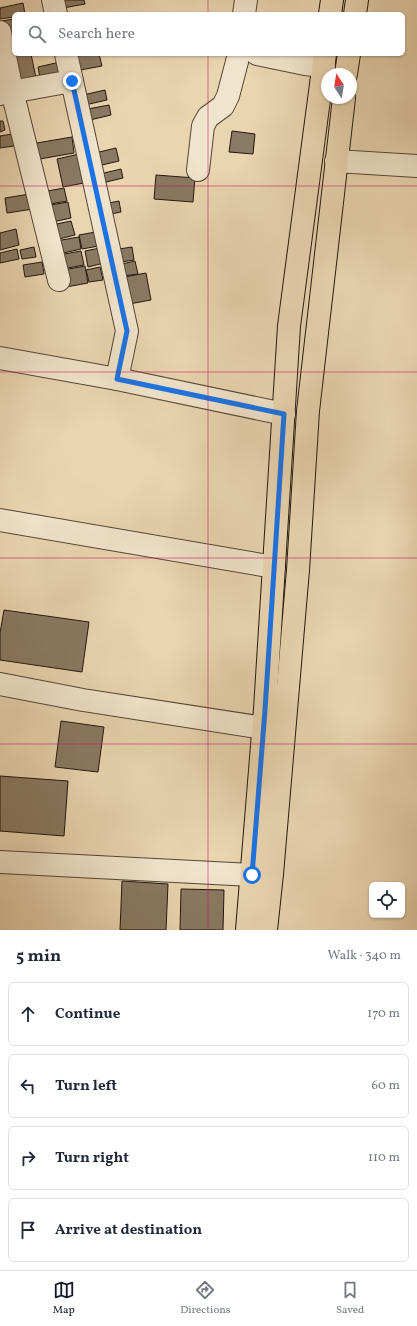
<!DOCTYPE html>
<meta charset="utf-8">
<style>
:root{--surface:#fff;--page:#f6f6f7;--text:#1f2937;--muted:#747a83;--line:#e0e1e3;--accent:#111827}
body{margin:0;font-family:Vollkorn,serif;background:var(--page);color:var(--text)}
.controls{position:absolute;right:12px;bottom:12px;display:grid;overflow:hidden;border-radius:6px;box-shadow:0 1px 3px #0004}
.controls button{width:36px;height:36px;display:grid;place-items:center;padding:0;border:0;border-bottom:1px solid var(--line);background:var(--surface);color:var(--text);font:20px sans-serif}
.compass{position:absolute;left:321px;top:68px;width:36px;height:36px;border-radius:50%;background:var(--surface);box-shadow:0 1px 3px #0004;rotate:348deg}
.stop{position:absolute;width:12px;height:12px;margin:-9px;border:3px solid #1a73e8;border-radius:50%;background:#fff}
.stop.end{background:#1a73e8;border-color:#fff;box-shadow:0 1px 4px #0008}
.list{margin:0;padding:0;list-style:none}
h2{display:flex;justify-content:space-between;align-items:center;height:52px;margin:0;padding:0 16px;font-size:17px}
h2 small{font-size:13px;font-weight:400;color:var(--muted)}
.list li{display:grid;grid-template-columns:26px 1fr auto;gap:12px;align-items:center;box-sizing:border-box;height:64px;margin:0 8px 8px;padding:0 8px;border:1px solid var(--line);border-radius:6px}
.list b{display:block;font-size:15px;white-space:nowrap}
.list em{font-size:13px;font-style:normal;color:var(--muted)}
.icon{flex:none;width:22px;height:22px;fill:none;stroke:currentColor;stroke-width:2;stroke-linecap:round;stroke-linejoin:round}
.map{position:relative;flex:none;width:417px;height:930px;overflow:hidden}
.search{position:absolute;background:var(--surface);box-shadow:0 1px 3px #0004;left:12px;right:12px;top:12px;height:44px;display:flex;align-items:center;gap:10px;box-sizing:border-box;padding:0 14px;border-radius:6px;color:var(--muted);font-size:15px}
.sheet{height:340px;background:var(--surface)}
nav{display:flex;justify-content:space-around;align-items:center;box-sizing:border-box;height:56px;border-top:1px solid var(--line);background:var(--surface);font-size:11px;color:var(--muted)}
nav a{display:grid;justify-items:center;gap:2px}
nav .on{color:var(--accent)}
.map>svg:first-child{display:block}
.building{fill:#8a7963;stroke:#23160f}
.lines{fill:none;stroke-linecap:round;stroke-linejoin:round}
.minor-casing{stroke:#544637;stroke-width:24}
.major-casing{stroke:#23160f;stroke-width:24}
.minor{stroke:#f1e4cc;stroke-width:22}
.major{stroke:#e9d5b0;stroke-width:22}
.route{stroke:#1a73e8;stroke-width:5}
.grid{fill:none;stroke:#c2185b;stroke-width:1;stroke-opacity:0.55}
</style>
<div class="map">
<svg width="417" height="930" viewBox="0 0 417 930">
<rect width="100%" height="100%" fill="#e9d5b0"/>
<filter id="stains"><feTurbulence type="fractalNoise" baseFrequency=".005" numOctaves="4"/><feColorMatrix values="0 0 0 0 .2 0 0 0 0 .09 0 0 0 0 .02 0 0 0 .5 -.17"/></filter>
<radialGradient id="worn" r=".72"><stop offset=".6" stop-color="#630" stop-opacity="0"/><stop offset="1" stop-color="#630" stop-opacity=".3"/></radialGradient>
<g class="building">
<path d="M56,0h28l1,4 -27,5z"/>
<path d="M23,3l2,11h-11v3l-14,2v-11z"/>
<path d="M14,19v12l-10,2 -2,-12z"/>
<path d="M14,54h17l5,24 -20,3z"/>
<path d="M88,54h11l3,12 -27,5 -2,-14z"/>
<path d="M60,62l2,12 -22,4 -2,-11z"/>
<path d="M105,90l2,10 -22,5 -2,-10z"/>
<path d="M109,105l2,10 -21,5 -2,-11z"/>
<path d="M0,121h3l2,9 -5,2z"/>
<path d="M232,131l23,3 -2,20 -24,-2z"/>
<path d="M12,134l2,12 -14,2v-12z"/>
<path d="M72,137l2,16 -40,7 -3,-16z"/>
<path d="M116,148l3,13 -17,4 -3,-13z"/>
<path d="M79,154l5,29 -21,4 -6,-28z"/>
<path d="M121,169l2,9 -21,5 -2,-9z"/>
<path d="M156,175l39,3 -2,24 -39,-3z"/>
<path d="M64,188l3,13 -22,4 -3,-13z"/>
<path d="M30,194l3,15 -26,4 -2,-15z"/>
<path d="M119,201l2,11 -10,2 -2,-11z"/>
<path d="M68,202l3,16 -23,5 -3,-17z"/>
<path d="M71,221l4,14 -20,5 -3,-15z"/>
<path d="M16,229l3,16 -19,5v-17z"/>
<path d="M101,231l3,14 -22,4 -3,-14z"/>
<path d="M79,237l2,12 -22,5 -3,-13z"/>
<path d="M34,247l2,10 -14,2 -2,-9z"/>
<path d="M132,247l2,13 -13,2 -2,-13z"/>
<path d="M100,248l4,15 -16,4 -3,-16z"/>
<path d="M17,249l2,10 -19,4v-10z"/>
<path d="M81,251l3,14 -22,4 -3,-14z"/>
<path d="M135,261l3,13 -14,2 -2,-12z"/>
<path d="M42,262l2,12 -19,3 -2,-12z"/>
<path d="M85,266l3,17 -22,4 -3,-17z"/>
<path d="M100,267l3,13 -14,2 -3,-12z"/>
<path d="M146,273l5,27 -22,4 -5,-27z"/>
<path d="M4,610l85,12 -7,50 -82,-12v-27z"/>
<path d="M61,721l43,6 -6,45 -43,-5z"/>
<path d="M0,776l68,5 -4,55 -64,-5z"/>
<path d="M122,881l46,3 -2,46h-46z"/>
<path d="M181,889l43,1 -1,40h-43z"/>
</g>
<g class="lines">
<g class="minor-casing">
<g id="minor">
<path d="M53,0l3,14"/>
<path d="M244,14l2,-14"/>
<path d="M0,32l12,59 47,189"/>
<path d="M257,54l48,10 19,2"/>
<path d="M72,81l55,250 -10,48"/>
<path d="M0,94l72,-13 -6,-27"/>
<path d="M336,161l81,5"/>
<path d="M198,170l5,-44 5,-9 15,-11 5,-10 11,-42"/>
<path d="M0,358l117,21 167,35"/>
<path d="M0,520l274,47"/>
<path d="M0,684l83,16 181,28"/>
<path d="M0,862l252,13"/>
</g>
</g>
<g class="major-casing">
<g id="major">
<path d="M330,14l2,-14"/>
<path d="M355,14l2,-14"/>
<path d="M346,74l3,-20"/>
<path d="M247,930l18,-221 24,-383 36,-272"/>
<path d="M266,930l6,-56 26,-304 10,-159 36,-313"/>
</g>
</g>
<use href="#minor" class="minor"/>
<use href="#major" class="major"/>
</g>
<g class="lines">
<path class="route" d="M72,81l55,250 -10,48 167,35 -19,296 -13,165"/>
</g>
<path class="grid" d="M208,0v14M208,54v876M0,186h417M0,372h417M0,558h417M0,744h417"/>
<rect width="100%" height="100%" filter="url(#stains)"/>
<rect width="100%" height="100%" fill="url(#worn)"/>
</svg>
<div class="controls">
<button><svg class="icon" aria-label="locate" viewBox="0 0 24 24"><circle cx="12" cy="12" r="6"/><path d="M12 2v4M12 18v4M2 12h4M18 12h4"/></svg></button>
</div>
<svg class="compass" viewBox="-18 -18 36 36"><path d="M0-13l5 13h-10z" fill="#e53935"/><path d="M0 13l5-13h-10z" fill="#747a83"/></svg>
<div class="stop" style="left:252px;top:875px"></div>
<div class="stop end" style="left:72px;top:81px"></div>
<div class="search"><svg class="icon" aria-label="search" viewBox="0 0 24 24"><circle cx="10" cy="10" r="6"/><path d="M15 15l6 6"/></svg>Search here</div>
</div>
<section class="sheet">
<h2>5 min<small>Walk · 340 m</small></h2>
<ul class="list">
<li><svg class="icon" aria-label="ahead" viewBox="0 0 24 24"><path d="M12 20V5M6 11l6-6 6 6"/></svg><div><b>Continue</b></div><em>170 m</em></li>
<li><svg class="icon" aria-label="left" viewBox="0 0 24 24"><path d="M17 20v-9H6M10 6l-5 5 5 5"/></svg><div><b>Turn left</b></div><em>60 m</em></li>
<li><svg class="icon" aria-label="right" viewBox="0 0 24 24"><path d="M7 20v-9h11M14 6l5 5-5 5"/></svg><div><b>Turn right</b></div><em>110 m</em></li>
<li><svg class="icon" aria-label="arrive" viewBox="0 0 24 24"><path d="M6 21V4h12l-3 4 3 4H6"/></svg><div><b>Arrive at destination</b></div></li>
</ul>
</section>
<nav>
<a class="on"><svg class="icon" aria-label="map" viewBox="0 0 24 24"><path d="M3 6l6-2 6 2 6-2v14l-6 2-6-2-6 2zM9 4v14M15 6v14"/></svg>Map</a>
<a><svg class="icon" aria-label="directions" viewBox="0 0 24 24"><path d="M12 3l9 9-9 9-9-9zM9 14v-3h6M13 9l2 2-2 2"/></svg>Directions</a>
<a><svg class="icon" aria-label="saved" viewBox="0 0 24 24"><path d="M7 4h10v16l-5-4-5 4z"/></svg>Saved</a>
</nav>
